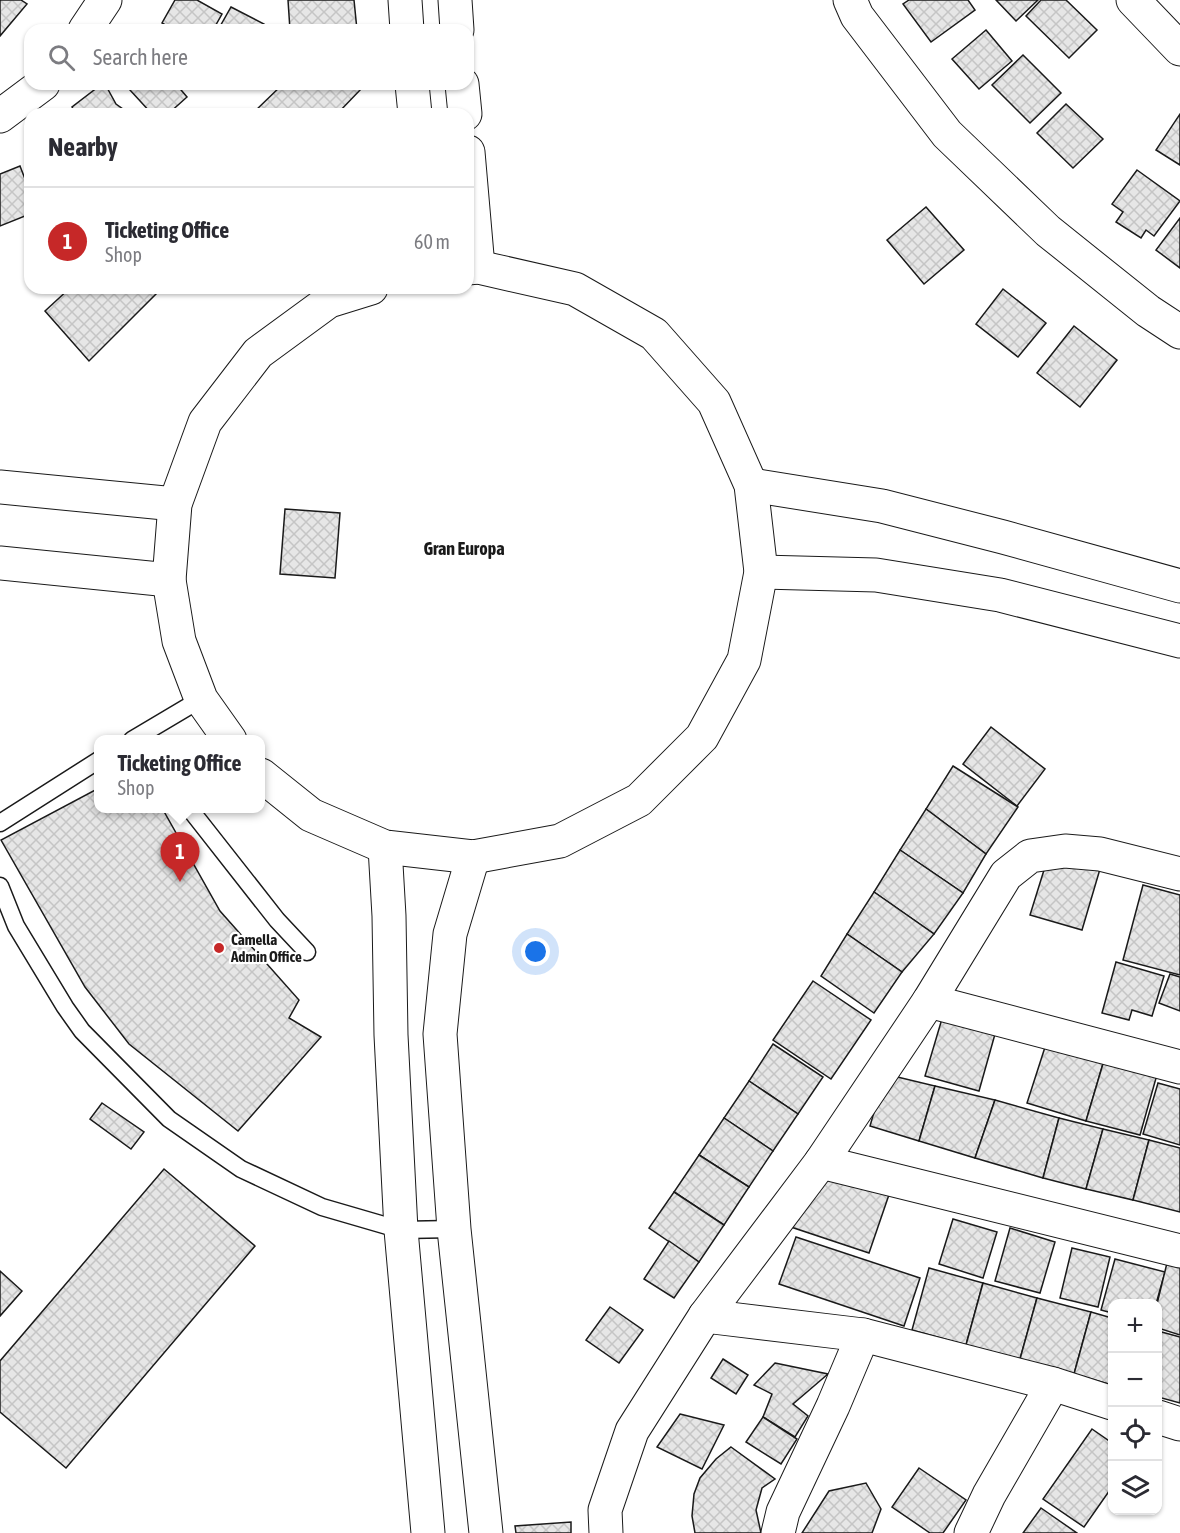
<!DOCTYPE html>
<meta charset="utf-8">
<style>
:root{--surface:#fff;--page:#f7f7f7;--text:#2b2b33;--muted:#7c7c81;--line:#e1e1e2;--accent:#c62828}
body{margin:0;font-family:"Asap Condensed",sans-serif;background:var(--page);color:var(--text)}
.controls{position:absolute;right:18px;bottom:18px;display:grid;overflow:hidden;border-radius:12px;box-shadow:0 2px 4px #0004}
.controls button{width:54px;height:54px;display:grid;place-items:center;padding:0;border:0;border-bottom:2px solid var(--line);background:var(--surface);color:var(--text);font:30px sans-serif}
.you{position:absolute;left:536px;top:952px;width:21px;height:21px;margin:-15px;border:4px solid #fff;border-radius:50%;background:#1a73e8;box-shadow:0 0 0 9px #1a73e833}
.badge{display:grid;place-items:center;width:39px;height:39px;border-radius:50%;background:var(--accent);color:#fff;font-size:20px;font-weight:700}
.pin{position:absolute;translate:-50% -50px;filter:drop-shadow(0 2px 3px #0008)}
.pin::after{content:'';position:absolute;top:32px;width:21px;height:18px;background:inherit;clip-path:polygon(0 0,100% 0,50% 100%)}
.popup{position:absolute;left:94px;top:735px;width:171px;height:78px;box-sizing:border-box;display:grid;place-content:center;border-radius:12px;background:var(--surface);filter:drop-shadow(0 2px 4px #0005);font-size:20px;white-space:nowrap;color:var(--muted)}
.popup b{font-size:22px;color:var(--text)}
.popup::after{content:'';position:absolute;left:50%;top:100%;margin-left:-12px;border:12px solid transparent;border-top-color:var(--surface)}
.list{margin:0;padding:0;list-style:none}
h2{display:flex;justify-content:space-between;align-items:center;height:78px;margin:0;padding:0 24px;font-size:26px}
h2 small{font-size:20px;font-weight:400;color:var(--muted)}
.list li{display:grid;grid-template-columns:39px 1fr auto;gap:18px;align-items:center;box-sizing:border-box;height:108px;padding:0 24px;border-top:2px solid var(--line)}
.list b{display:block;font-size:22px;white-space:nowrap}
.list p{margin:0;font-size:20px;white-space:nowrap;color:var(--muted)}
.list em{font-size:20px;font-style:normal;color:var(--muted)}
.icon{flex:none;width:33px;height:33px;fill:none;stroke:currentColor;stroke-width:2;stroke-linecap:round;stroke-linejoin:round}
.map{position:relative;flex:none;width:1180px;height:1533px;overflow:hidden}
.search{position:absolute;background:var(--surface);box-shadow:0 2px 4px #0004;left:24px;top:24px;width:450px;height:66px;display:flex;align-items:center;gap:15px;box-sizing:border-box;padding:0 21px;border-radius:18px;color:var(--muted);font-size:22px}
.panel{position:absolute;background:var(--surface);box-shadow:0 2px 4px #0004;left:24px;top:108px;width:450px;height:186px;border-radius:18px}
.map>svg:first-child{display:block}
.building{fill:url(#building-cross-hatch);stroke:#1a1a1a;stroke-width:1.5}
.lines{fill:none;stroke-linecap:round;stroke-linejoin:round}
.lane-casing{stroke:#1a1a1a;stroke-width:19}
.street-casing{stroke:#1a1a1a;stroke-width:35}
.lane{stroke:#fff;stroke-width:16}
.street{stroke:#fff;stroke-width:33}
.poi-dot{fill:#c62828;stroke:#fff;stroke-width:2}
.labels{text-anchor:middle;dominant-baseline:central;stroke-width:4.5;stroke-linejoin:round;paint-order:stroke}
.poi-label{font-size:15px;font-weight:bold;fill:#1a1a1a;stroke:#fff;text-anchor:start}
.quarter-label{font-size:18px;font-weight:bold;fill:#1a1a1a;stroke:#fff}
</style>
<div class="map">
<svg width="1180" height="1533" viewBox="0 0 1180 1533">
<defs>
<pattern id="building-cross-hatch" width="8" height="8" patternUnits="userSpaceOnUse" patternTransform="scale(1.5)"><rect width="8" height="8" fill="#e6e6e6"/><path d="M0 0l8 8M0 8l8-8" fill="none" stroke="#c5c5c5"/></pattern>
</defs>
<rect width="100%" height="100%" fill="#fff"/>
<g class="building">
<path d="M0,0h21l6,4 -27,32z"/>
<path d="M175,0h22l25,14 -9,16h-39l-12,-7z"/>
<path d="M288,0h66l3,30h-67z"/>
<path d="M909,0h59l7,10 -44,32 -28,-38z"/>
<path d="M996,0h42l-22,21z"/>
<path d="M1041,0h25l31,30 -28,28 -43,-42z"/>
<path d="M231,7l33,17 -3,6h-43z"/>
<path d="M986,30l26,31 -33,28 -27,-30z"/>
<path d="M1023,55l38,38 -31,30 -38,-38z"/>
<path d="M102,84h3l11,20 14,10h-54l-4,-7z"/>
<path d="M136,84h40l11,13 -19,17h-16l-22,-24z"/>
<path d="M283,84h79v4l-25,26h-85z"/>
<path d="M1066,104l37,35 -30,29 -36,-35z"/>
<path d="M1180,114v51l-24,-15z"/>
<path d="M20,166l10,26v22l-30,12v-52z"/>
<path d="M1137,170l43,31 -26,35 -8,-6 -5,8 -25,-16 7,-10 -11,-8z"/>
<path d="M926,207l38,43 -40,34 -37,-44z"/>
<path d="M1180,218v50l-24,-18z"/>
<path d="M70,288h92l-73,73 -44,-50z"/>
<path d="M1003,289l43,34 -28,34 -42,-33z"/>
<path d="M1074,326l43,34 -37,47 -43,-34z"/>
<path d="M285,509l55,4 -5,65 -55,-4z"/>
<path d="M991,727l54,42 -28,37 -54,-42z"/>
<path d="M953,766l65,41 -32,47 -60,-45z"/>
<path d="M99,788v20h63l58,103 79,89 -10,18 32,19 -83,94 -109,-87 -44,-57 -84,-147z"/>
<path d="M926,809l60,45 -23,39 -63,-43z"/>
<path d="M900,850l63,43 -29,41 -60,-42z"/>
<path d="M1049,854l51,15 -18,61 -52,-15z"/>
<path d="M1143,885l37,10v80l-57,-15z"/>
<path d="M874,892l60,42 -32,38 -55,-38z"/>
<path d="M847,934l55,38 -28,41 -53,-37z"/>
<path d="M1116,962l48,14 -12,40 -20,-6 -3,10 -27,-7z"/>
<path d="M1170,974l10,3v34l-21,-8z"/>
<path d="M813,981l58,39 -40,59 -58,-39z"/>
<path d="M944,1012l53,15 -18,64 -54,-15z"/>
<path d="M1047,1041l58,16 -19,64 -59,-18z"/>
<path d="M773,1044l50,33 -25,37 -49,-33z"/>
<path d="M1105,1057l53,14 -18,64 -54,-14z"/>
<path d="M885,1074l50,12 -16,55 -49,-15z"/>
<path d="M749,1081l49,33 -25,37 -49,-33z"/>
<path d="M1158,1083l22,6v56l-37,-11z"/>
<path d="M935,1086l60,14 -20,58 -56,-17z"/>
<path d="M995,1100l64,18 -16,60 -68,-20z"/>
<path d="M102,1103l42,29 -13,17 -41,-30z"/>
<path d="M724,1118l49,33 -24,36 -50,-32z"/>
<path d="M1059,1118l44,11 -17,60 -43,-11z"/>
<path d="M1103,1129l46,11 -16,60 -47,-11z"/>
<path d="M1149,1140l31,8v64l-47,-12z"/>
<path d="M699,1155l50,32 -25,38 -50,-33z"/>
<path d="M164,1169l91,77 -189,222 -66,-56v-51z"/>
<path d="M831,1169l62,14 -24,70 -78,-26z"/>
<path d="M674,1192l50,33 -25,37 -50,-34z"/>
<path d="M953,1219l44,13 -14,46 -44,-14z"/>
<path d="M1010,1228l45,14 -15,51 -45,-12z"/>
<path d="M796,1237l124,41 -16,48 -125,-42z"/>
<path d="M669,1241l30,21 -25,36 -30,-19z"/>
<path d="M1072,1248l38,9 -12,50 -38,-9z"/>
<path d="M1115,1259l50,13 -9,32h-44v9l-11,-3z"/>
<path d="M1167,1263l13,3v69l-22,-7 -1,-24z"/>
<path d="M929,1268l54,15 -17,62 -54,-15z"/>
<path d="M0,1271l22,20 -22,25z"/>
<path d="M983,1283l54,15 -17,61 -54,-14z"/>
<path d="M1037,1298l54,14 -17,62 -54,-15z"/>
<path d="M610,1307l33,23 -24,33 -33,-23z"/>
<path d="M1091,1312l21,6v67l-38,-11z"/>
<path d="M1158,1331l22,6v66l-22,-6z"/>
<path d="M723,1359l25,16 -12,19 -25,-16z"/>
<path d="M775,1363l53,11 -35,30 15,12 -13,21 -32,-20 9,-23 -18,-9z"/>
<path d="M680,1414l44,11 -22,44 -45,-22z"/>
<path d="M763,1417l34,22 -16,25 -35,-22z"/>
<path d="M1092,1429l20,14v44l-28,40 -41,-28z"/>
<path d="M731,1447l44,32 -13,9 -6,22 5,23h-66l-3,-17 2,-22 6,-16 16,-19z"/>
<path d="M919,1468l47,32 -23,33h-13l-38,-26z"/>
<path d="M866,1483l15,26 -9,24h-70l27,-42z"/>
<path d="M1041,1508l36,25h-54z"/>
<path d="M571,1522v11h-55l-1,-7z"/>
</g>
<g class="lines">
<g class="lane-casing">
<g id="lane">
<path d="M132,740l69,-41"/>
<path d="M189,808l88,112 30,32"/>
<path d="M0,823l99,-63"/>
<path d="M0,886l16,40 49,81 17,24 87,88 72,50 81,38 79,23 53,-1"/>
</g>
</g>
<g class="street-casing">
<g id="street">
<path d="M405,0l2,30"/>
<path d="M455,0l2,30"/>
<path d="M850,0l7,16 90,118 101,97 100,80 32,21"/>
<path d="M1133,0l47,49"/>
<path d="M85,30l20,-30"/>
<path d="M412,84l3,30"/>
<path d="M462,84l3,30"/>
<path d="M0,116l43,-32"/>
<path d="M468,152l10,115"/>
<path d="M751,485l131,21 121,31 177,49"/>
<path d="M0,487l175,17"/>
<path d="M0,563l169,17"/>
<path d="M761,572l115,3 124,20 180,46"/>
<path d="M230,740l-29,-41 -22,-58 -10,-61 6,-76 30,-82 53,-69 71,-52 42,-13"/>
<path d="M261,775l50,40 74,32 88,10 87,-16 79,-41 63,-63 42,-77 17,-88 -10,-87 -37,-83 -60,-68 -79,-45 -97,-22 -10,1"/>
<path d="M385,847l4,69 2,119 10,195 27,303"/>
<path d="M473,857l-23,77 -10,100 14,195 32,304"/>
<path d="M929,1001l251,66"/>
<path d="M821,1162l359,89"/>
<path d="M705,1316l158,19 190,49 59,19"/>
<path d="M1158,1417l22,7"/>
<path d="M606,1533l-1,-23 27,-79 73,-115 116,-154 108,-161 77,-126 24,-19 35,-5 35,3 80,20"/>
<path d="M778,1533l5,-21 50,-106 30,-71"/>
<path d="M971,1533l18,-38 64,-111"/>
</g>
</g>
<use href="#lane" class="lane"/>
<use href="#street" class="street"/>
</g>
<circle class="poi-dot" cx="219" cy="948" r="6"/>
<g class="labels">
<g class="poi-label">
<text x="231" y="939">Camella<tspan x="231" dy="17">Admin Office</tspan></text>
</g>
<g class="quarter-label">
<text x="464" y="548">Gran Europa</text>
</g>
</g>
</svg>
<div class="controls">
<button>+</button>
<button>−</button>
<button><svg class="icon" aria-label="locate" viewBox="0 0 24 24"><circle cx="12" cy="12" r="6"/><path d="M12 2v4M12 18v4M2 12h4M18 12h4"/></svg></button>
<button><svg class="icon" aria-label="layers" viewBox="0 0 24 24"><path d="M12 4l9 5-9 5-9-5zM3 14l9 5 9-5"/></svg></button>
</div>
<div class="you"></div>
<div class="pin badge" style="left:180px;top:882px">1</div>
<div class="popup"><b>Ticketing Office</b>Shop</div>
<div class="search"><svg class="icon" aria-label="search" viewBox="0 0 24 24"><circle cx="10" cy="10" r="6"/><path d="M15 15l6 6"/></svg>Search here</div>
<section class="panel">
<h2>Nearby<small></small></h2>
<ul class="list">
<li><span class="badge">1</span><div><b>Ticketing Office</b><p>Shop</p></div><em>60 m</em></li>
</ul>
</section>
</div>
